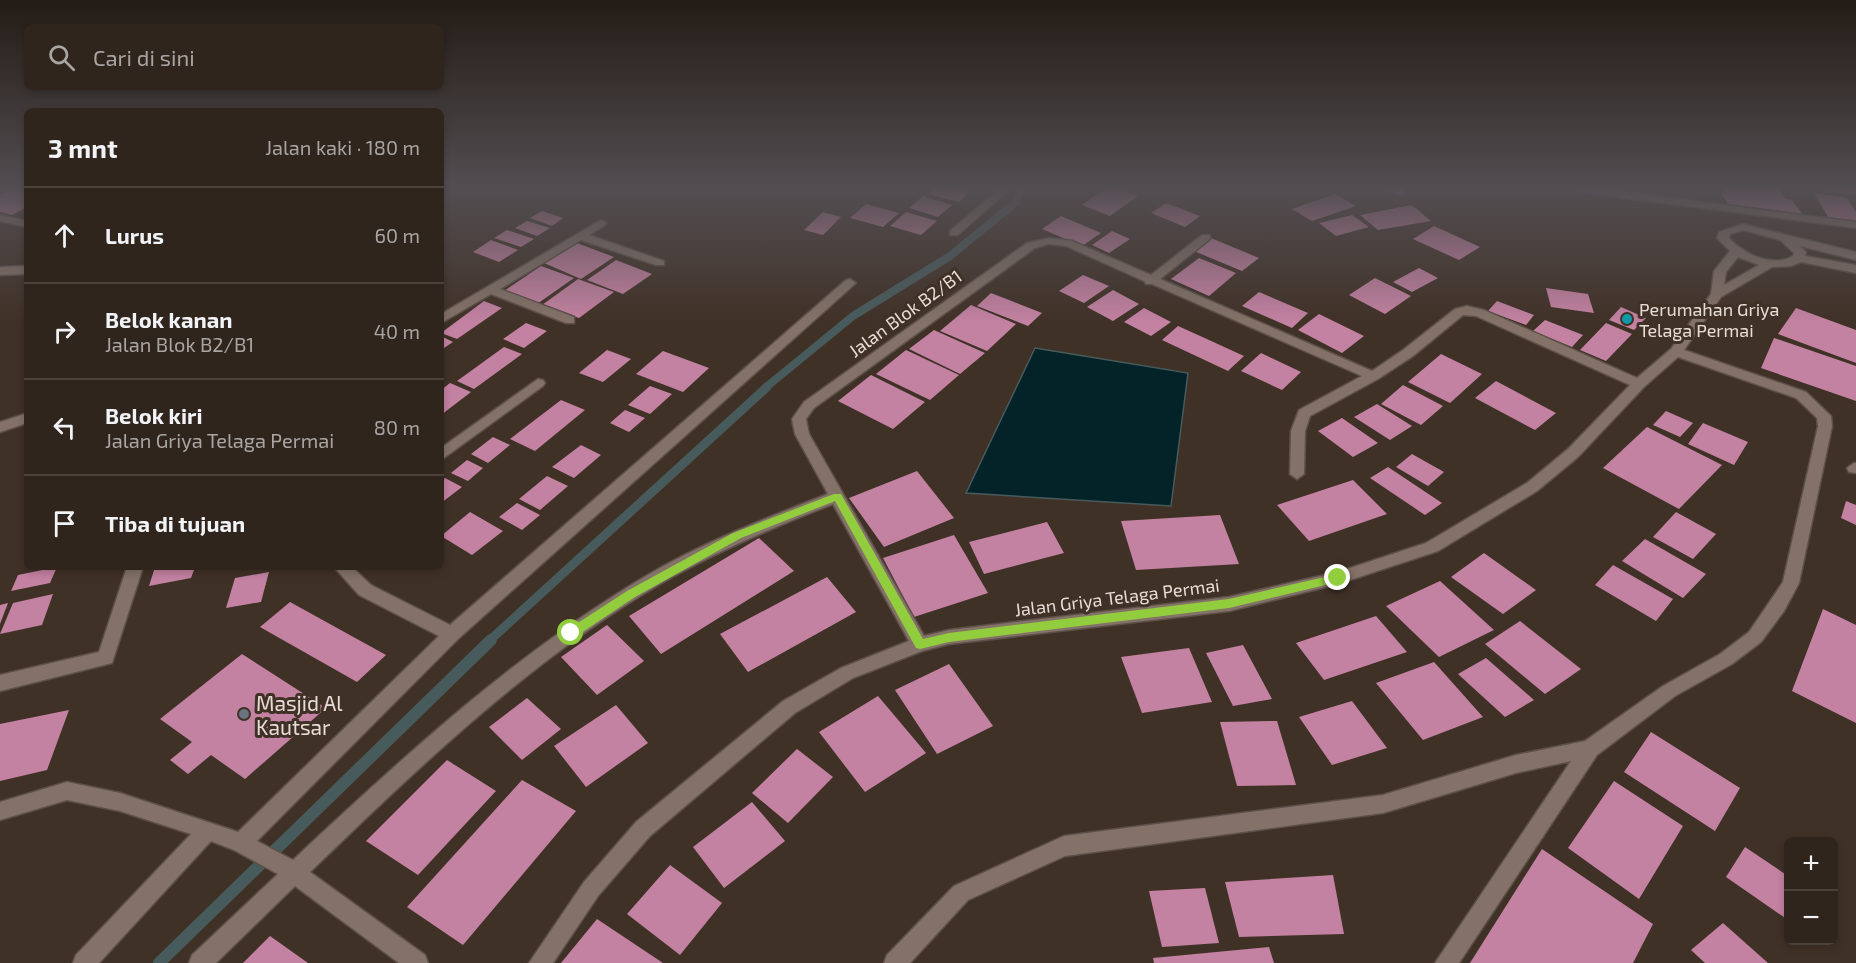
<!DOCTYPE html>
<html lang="id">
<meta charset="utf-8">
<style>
:root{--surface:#30251d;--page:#382d26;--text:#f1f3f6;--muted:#a8a5a4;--line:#4b423b}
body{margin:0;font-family:"Exo 2",sans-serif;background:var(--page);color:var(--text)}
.controls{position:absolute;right:18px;bottom:18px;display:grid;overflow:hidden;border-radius:9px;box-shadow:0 3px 9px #0003}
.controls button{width:54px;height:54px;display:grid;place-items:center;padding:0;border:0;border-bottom:2px solid var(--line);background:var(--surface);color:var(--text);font:30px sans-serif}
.stop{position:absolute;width:18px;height:18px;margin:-14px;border:4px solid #92cd3e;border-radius:50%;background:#fff}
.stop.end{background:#92cd3e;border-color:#fff;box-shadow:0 2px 6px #0008}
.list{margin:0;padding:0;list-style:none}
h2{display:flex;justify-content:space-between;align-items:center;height:78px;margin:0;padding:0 24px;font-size:26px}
h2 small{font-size:20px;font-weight:400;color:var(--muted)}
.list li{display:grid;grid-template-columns:39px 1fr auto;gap:18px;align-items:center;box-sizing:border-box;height:96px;padding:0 24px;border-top:2px solid var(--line)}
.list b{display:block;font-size:22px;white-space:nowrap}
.list p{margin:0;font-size:20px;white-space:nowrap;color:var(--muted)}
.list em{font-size:20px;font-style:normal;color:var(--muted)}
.icon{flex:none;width:33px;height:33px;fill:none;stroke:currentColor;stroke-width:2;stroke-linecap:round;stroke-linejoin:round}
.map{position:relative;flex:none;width:1856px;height:963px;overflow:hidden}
.search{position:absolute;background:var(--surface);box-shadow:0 3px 9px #0003;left:24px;top:24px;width:420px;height:66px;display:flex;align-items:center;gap:15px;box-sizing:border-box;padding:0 21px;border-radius:9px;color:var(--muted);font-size:22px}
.panel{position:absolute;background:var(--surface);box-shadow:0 3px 9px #0003;left:24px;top:108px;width:420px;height:462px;border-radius:9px}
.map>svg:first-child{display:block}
.water{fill:#042328;stroke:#485b5c;stroke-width:1.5}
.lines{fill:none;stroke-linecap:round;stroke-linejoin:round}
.stream-far2{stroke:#485b5c;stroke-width:8}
.stream-far1{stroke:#485b5c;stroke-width:9}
.stream{stroke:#485b5c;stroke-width:12}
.building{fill:#c482a2}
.minor-casing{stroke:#5c5048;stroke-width:3}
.minor{fill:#847268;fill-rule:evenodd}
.route{fill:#92cd3e}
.culture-dot{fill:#0f9aa8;stroke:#403127;stroke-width:2}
.worship-dot{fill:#6b7280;stroke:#403127;stroke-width:2}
.labels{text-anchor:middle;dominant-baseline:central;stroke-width:6;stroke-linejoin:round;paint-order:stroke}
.poi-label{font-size:18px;fill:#e7ddd7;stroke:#403127;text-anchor:start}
.street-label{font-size:18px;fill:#e7ddd7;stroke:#403127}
.near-poi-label{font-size:21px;fill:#e7ddd7;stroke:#403127;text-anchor:start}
</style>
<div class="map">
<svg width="1856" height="963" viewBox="0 0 1856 963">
<rect width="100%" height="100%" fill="#403127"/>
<path class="water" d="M1035,348l153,25 -17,133 -205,-13z"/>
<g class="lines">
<path class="stream-far2" d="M765,388l88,-72 97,-60 66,-54 5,-13"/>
<path class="stream-far1" d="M489,641l278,-254"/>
<path class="stream" d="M159,963l332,-323"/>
</g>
<g class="building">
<path d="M9,189l18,1v17l-15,8 -12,-3v-19z"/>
<path d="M933,189h38l-12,13 -31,-8z"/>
<path d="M1105,189h15l18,7 -28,20 -28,-11z"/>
<path d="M1377,189h29l-3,7z"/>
<path d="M1721,189h57l8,10 6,1 12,16 -73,-7 -10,-16h4z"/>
<path d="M1827,189h29v6l-28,-4z"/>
<path d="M1814,193l33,5 9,14v9l-28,-4z"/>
<path d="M1335,194l21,12 -44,15 -20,-12z"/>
<path d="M923,196l29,9 -14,12 -29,-9z"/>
<path d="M1166,203l34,13 -15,11 -34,-14z"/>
<path d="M866,204l33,9 -16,14 -33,-9z"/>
<path d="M1412,205l19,16 -53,9 -18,-15z"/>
<path d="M542,211l21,7 -11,8 -22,-8z"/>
<path d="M823,212l18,5 -18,18 -19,-5z"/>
<path d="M906,212l31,9 -16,14 -31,-9z"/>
<path d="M1352,215l17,12 -33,9 -17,-13z"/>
<path d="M1061,216l40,17 -19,13 -40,-17z"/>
<path d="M527,221l23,7 -13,8 -22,-8z"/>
<path d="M1434,226l46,21 -21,13 -46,-21z"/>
<path d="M507,230l27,9 -13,8 -27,-9z"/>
<path d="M1112,231l18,8 -21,14 -17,-8z"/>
<path d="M1211,238l48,20 -17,13 -48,-20z"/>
<path d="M491,240l27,10 -19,12 -26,-10z"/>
<path d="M577,243l37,14 -33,22 -37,-16z"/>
<path d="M1199,258l37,15 -27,23 -38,-17z"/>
<path d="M616,260l36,14 -29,20 -36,-14z"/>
<path d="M541,266l33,12 -37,26 -33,-13z"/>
<path d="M1419,268l19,10 -26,14 -19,-10z"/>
<path d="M1083,275l26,11 -25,17 -25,-12z"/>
<path d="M1375,278l36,18 -26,18 -36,-19z"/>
<path d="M578,279l36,13 -35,26 -37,-13z"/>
<path d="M1546,288l42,6 6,19 -43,-6z"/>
<path d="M1113,290l26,14 -26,17 -26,-14z"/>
<path d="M1259,292l49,21 -16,15 -50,-22z"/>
<path d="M991,293l51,20 -14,13 -51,-20z"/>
<path d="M484,301l18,7 -45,31 -16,-6z"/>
<path d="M1497,301l37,14 -8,10 -38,-14z"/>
<path d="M971,305l45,19 -29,27 -47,-20z"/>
<path d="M1621,307l25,11 -12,12 -25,-10z"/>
<path d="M1144,308l27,14 -20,14 -27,-14z"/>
<path d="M1796,308l60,22v33l-78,-29z"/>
<path d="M1319,314l45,22 -22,17 -44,-23z"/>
<path d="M1545,320l38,15 -11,12 -39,-16z"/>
<path d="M526,323l21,8 -23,17 -21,-9z"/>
<path d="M1606,323l26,11 -26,27 -26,-11z"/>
<path d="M1178,326l31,14 35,16 -16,15 -66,-31z"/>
<path d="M934,330l51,23 -25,21 -51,-25z"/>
<path d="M441,336l12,6 -12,8z"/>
<path d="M1774,338l82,28v35l-95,-33z"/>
<path d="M504,347l18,7 -48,35 -17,-8z"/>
<path d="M607,350l24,9 -28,23 -24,-9z"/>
<path d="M906,350l53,25 -29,25 -54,-26z"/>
<path d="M663,351l46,17 -26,24 -47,-18z"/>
<path d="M1261,353l40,19 -19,18 -41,-19z"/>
<path d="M1441,354l41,20 -32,29 -42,-21z"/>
<path d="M871,375l54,27 -32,27 -55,-28z"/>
<path d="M1496,381l60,32 -21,17 -60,-32z"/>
<path d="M450,383l21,9 -30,23v-25z"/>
<path d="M1403,385l40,21 -22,19 -40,-21z"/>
<path d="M650,386l22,8 -22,20 -22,-9z"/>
<path d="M561,400l24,10 -50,41 -25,-12z"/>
<path d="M1377,404l35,22 -22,14 -36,-23z"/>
<path d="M625,410l20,8 -16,14 -19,-9z"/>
<path d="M1666,411l27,12 -13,14 -27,-12z"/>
<path d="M1342,418l36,25 -25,14 -35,-26z"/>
<path d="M1703,423l45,19 -14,23 -46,-21z"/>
<path d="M1647,427l75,38 -43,44 -76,-41z"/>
<path d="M493,437l17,8 -22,18 -17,-9z"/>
<path d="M581,445l20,10 -27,23 -22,-11z"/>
<path d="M1412,454l32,18 -16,14 -32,-19z"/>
<path d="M467,460l16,8 -15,13 -17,-8z"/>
<path d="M1388,467l54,36 -17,12 -55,-37z"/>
<path d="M917,471l37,47 -70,29 -35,-49z"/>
<path d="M547,476l21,10 -28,24 -21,-11z"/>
<path d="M445,478l17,9 -21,16v-22z"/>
<path d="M1353,480l34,34 -78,27 -32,-36z"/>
<path d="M1846,501l10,4v20l-15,-7z"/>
<path d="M517,503l23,12 -18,15 -23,-13z"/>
<path d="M470,512l33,19 -31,24 -31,-19z"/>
<path d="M1676,512l40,22 -23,25 -40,-22z"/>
<path d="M1220,515l19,49 -103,6 -15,-49z"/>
<path d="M1047,522l17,31 -80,21 -15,-32z"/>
<path d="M954,535l34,58 -74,24 -31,-59z"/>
<path d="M759,538l35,33 -133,83 -32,-38z"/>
<path d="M1645,539l61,35 -23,24 -61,-37z"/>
<path d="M1484,553l52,37 -33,24 -52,-37z"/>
<path d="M1613,565l60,34 -17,22 -61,-36z"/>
<path d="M57,567l-7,16 -39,8 7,-16z"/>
<path d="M155,567h40l-4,11 -42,8z"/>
<path d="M269,572l-8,30 -35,6 9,-30z"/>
<path d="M827,577l29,35 -108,60 -28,-38z"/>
<path d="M1440,581l54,49 -55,27 -53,-51z"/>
<path d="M53,594l-11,31 -42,9 13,-31z"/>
<path d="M290,602l96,53 -29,27 -97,-55z"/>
<path d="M8,603l-8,21v-19z"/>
<path d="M1823,609l33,16v98l-64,-32z"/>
<path d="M1376,616l31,36 -83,28 -28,-37z"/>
<path d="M1520,621l61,48 -36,25 -60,-50z"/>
<path d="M607,625l37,36 -47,34 -36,-38z"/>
<path d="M1243,645l29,54 -39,7 -27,-53z"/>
<path d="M1189,648l23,54 -70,11 -21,-56z"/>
<path d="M242,654l84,54 -81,71 -34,-24 -23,19 -18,-14 22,-18 -32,-23z"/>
<path d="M1486,658l48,42 -29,17 -47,-43z"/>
<path d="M1434,662l49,55 -60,23 -47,-57z"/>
<path d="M949,664l44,62 -56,28 -42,-64z"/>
<path d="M878,696l48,57 -61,39 -46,-60z"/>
<path d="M527,698l34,31 -39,31 -33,-33z"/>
<path d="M1352,701l35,47 -55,17 -33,-48z"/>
<path d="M616,705l32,38 -62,44 -32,-41z"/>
<path d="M69,710l-22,60 -47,11v-57z"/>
<path d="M1277,721l19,64 -59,1 -17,-64z"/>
<path d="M1651,732l89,56 -25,43 -91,-59z"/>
<path d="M797,749l36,28 -45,46 -36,-30z"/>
<path d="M447,760l49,31 -78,84 -52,-34z"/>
<path d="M522,780l54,31 -113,134 -56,-38z"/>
<path d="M1614,781l69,45 -44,73 -71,-51z"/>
<path d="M752,802l33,39 -61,47 -31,-41z"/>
<path d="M1745,847l43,29v44l-62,-43z"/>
<path d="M1542,849l111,75 -20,39h-163z"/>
<path d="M670,865l52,38 -42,52 -53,-41z"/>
<path d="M1333,875l11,59 -105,3 -14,-55z"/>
<path d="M1205,888l14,55 -57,4 -13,-56z"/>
<path d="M597,919l66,44h-102z"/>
<path d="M1723,923l45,40h-63l-14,-13z"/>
<path d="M270,936l38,27h-65z"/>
<path d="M1269,947l5,16h-120l-1,-5z"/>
</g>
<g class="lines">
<g class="minor-casing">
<g id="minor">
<path d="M0,189h8l-8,4z"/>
<path d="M999,189h11l-52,46h-8v-4z"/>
<path d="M1574,189h28l254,33v6l-277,-36z"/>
<path d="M0,215l27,6v6l-27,-6z"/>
<path d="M601,220l6,3 -2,2 -16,10 75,26v4h-8l-75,-25 -81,49 74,28v6h-8l-75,-29 -50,29v-9z"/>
<path d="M1743,224l113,28v8l-56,-14 6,6 -1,4 51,9v8l-55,-11 -10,4 -19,1 -51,30 -37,53 122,42 25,24 1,10 -33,157 -15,28 -23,31 -29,22 -57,32 -78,59 -138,208h-24l136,-202 -55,12 -133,40 -318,43 -97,44 -58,63h-26l3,-8 67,-69 110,-50 319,-41 133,-40 69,-14 78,-55 57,-32 29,-22 34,-50 35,-156 -1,-8 -21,-20 -118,-41 -34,30 -66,70 -41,34 -99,60 -100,33 -109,27 -280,33 -27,7 -69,27 -58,35 -145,123 -52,60 -45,67h-24l55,-81 52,-60 147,-121 58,-33 68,-27 -76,-137c-59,23 -118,48 -173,80 -130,76 -242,184 -350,288l115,83 3,8h-29l-104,-77 -79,77h-27l3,-8 86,-81 -44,-24 -23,-9 -112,122h-26l3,-8 115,-121 -71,-23 -53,-11 -67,20v-18l67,-20 53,11 118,39 201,-196 -80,-41 -25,-28h18l19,18 79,40 396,-345 4,-1 6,4 -398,356 -201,202 36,19c110,-103 223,-207 353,-284 58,-34 120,-58 182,-82l-33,-60 -3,-15 12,-17 223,-159 22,-5 23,3 79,34 51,-40h8v4l-50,40 212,92 31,-21 52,-41 12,-3 17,4 153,68 34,-29 40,-55 3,-23 16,-20 -13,-13 2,-6zM1743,230l37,10 14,13 -1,3c-21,12 -49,-2 -64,-18l1,-4zM1049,244l17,2 78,35 2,3h6l210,92 -63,34 -8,21 -1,43 7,5 7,-5 1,-43 5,-15 68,-37 35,-23 50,-41 13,1 154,69 -62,64 -41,34 -101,60 -88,29 -109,25 -280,33 -25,6 -115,-202 -3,-15 8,-11 221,-160zM1738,257l21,8 -35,20 2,-13z"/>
<path d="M27,266v8l-27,1v-8z"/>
<path d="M538,379l5,1 2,3 -2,3 -102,74v-12z"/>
<path d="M25,414l2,9 -27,9v-10z"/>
<path d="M1854,463h2v10l-7,-1 -2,-4z"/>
<path d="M127,567h16l-31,96 -112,28v-16l99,-23z"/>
</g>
</g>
<use href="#minor" class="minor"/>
</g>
<linearGradient id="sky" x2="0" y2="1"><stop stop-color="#231b15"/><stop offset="0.58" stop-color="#534e52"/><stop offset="1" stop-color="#534e52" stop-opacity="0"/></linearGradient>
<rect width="1856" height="324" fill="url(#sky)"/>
<path class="route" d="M834,494h7l82,145 26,-6 280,-34 109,-25 5,4 -5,4 -109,26 -280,34 -29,7 -4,-1 -81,-147 -94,37 -106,59 -60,40h-8v-7l60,-39 106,-58z"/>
<circle class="culture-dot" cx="1627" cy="319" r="6"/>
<circle class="worship-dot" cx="244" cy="714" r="6"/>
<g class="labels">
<g class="poi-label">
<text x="1639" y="309">Perumahan Griya<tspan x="1639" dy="21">Telaga Permai</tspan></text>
</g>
<g class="street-label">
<text transform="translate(905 313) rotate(-36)">Jalan Blok B2/B1</text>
<text transform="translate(1117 597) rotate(-7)">Jalan Griya Telaga Permai</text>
</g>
<g class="near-poi-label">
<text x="256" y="702">Masjid Al<tspan x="256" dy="24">Kautsar</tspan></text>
</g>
</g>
</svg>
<div class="controls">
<button>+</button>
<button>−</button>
</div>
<div class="stop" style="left:571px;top:633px"></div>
<div class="stop end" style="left:1338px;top:578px"></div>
<div class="search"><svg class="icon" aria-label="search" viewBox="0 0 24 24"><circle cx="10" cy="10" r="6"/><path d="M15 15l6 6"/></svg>Cari di sini</div>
<section class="panel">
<h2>3 mnt<small>Jalan kaki · 180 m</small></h2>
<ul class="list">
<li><svg class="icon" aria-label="ahead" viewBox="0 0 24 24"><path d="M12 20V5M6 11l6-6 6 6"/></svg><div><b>Lurus</b></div><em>60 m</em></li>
<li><svg class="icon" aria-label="right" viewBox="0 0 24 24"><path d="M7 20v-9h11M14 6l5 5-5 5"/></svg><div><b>Belok kanan</b><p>Jalan Blok B2/B1</p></div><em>40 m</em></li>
<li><svg class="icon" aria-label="left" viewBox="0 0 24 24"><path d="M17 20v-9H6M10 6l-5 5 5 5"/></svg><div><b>Belok kiri</b><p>Jalan Griya Telaga Permai</p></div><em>80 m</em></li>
<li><svg class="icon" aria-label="arrive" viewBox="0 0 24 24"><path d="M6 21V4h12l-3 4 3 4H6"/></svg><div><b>Tiba di tujuan</b></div></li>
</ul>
</section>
</div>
